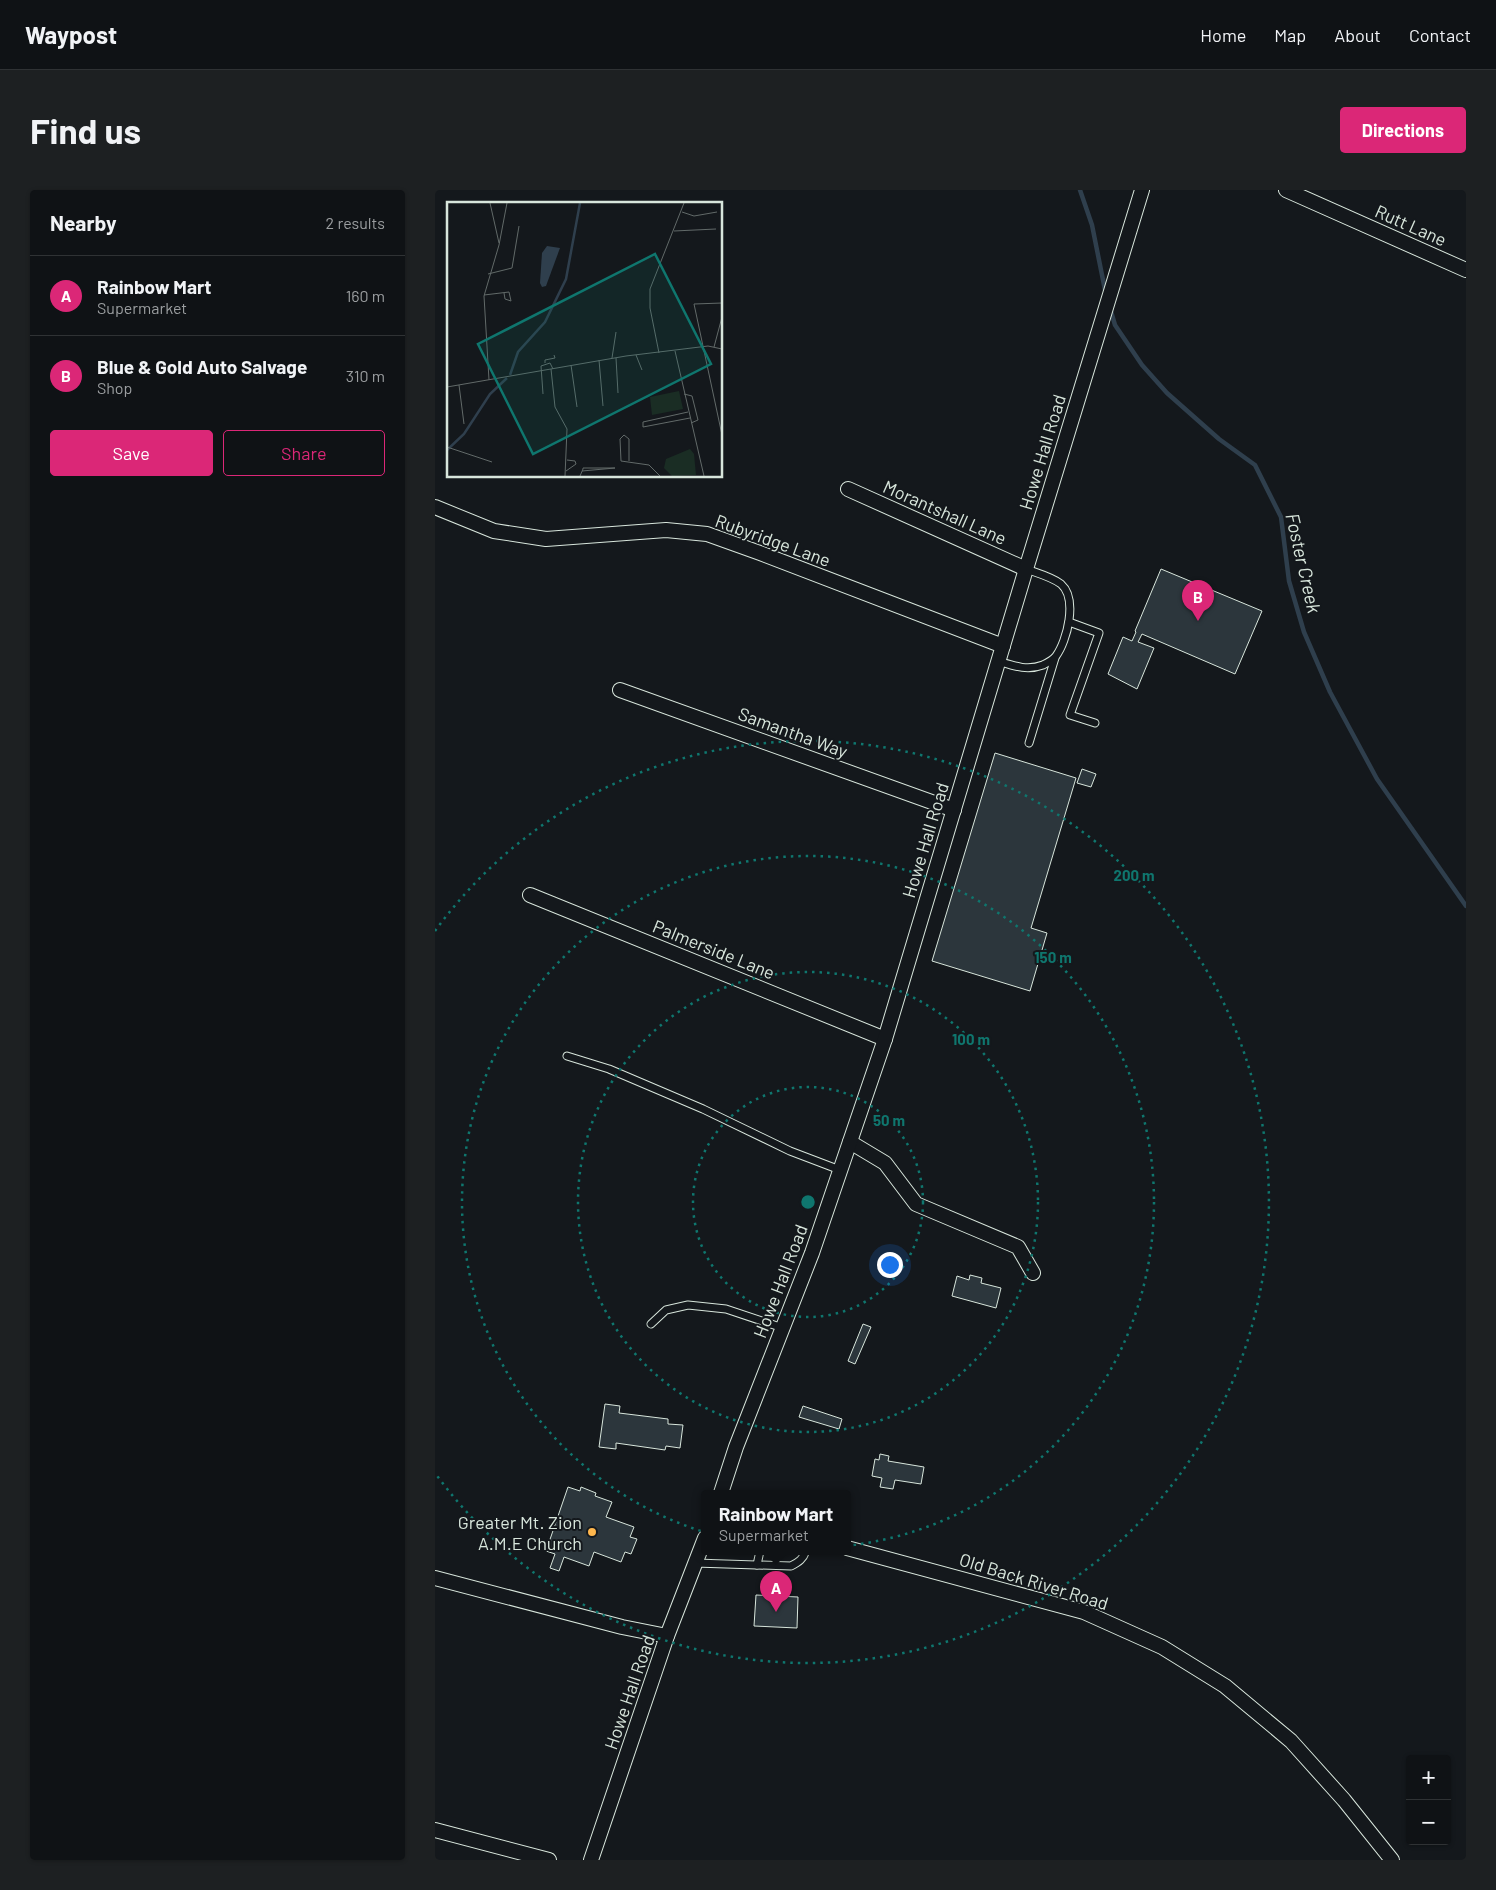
<!DOCTYPE html>
<meta charset="utf-8">
<style>
:root{--surface:#0f1215;--page:#1d2022;--text:#f1f3f6;--muted:#9b9ea0;--line:#2f3234;--accent:#db2777}
body{margin:0;font-family:Barlow,sans-serif;background:var(--page);color:var(--text)}
.controls{position:absolute;right:15px;bottom:15px;display:grid;overflow:hidden;border-radius:5px;box-shadow:0 1px 4px #0004}
.controls button{width:45px;height:45px;display:grid;place-items:center;padding:0;border:0;border-bottom:1px solid var(--line);background:var(--surface);color:var(--text);font:25px sans-serif}
.you{position:absolute;left:454px;top:1074px;width:18px;height:18px;margin:-12px;border:4px solid #fff;border-radius:50%;background:#1a73e8;box-shadow:0 0 0 8px #1a73e833}
.badge{display:grid;place-items:center;width:32px;height:32px;border-radius:50%;background:var(--accent);color:#fff;font-size:16px;font-weight:700}
.pin{position:absolute;translate:-50% -41px;filter:drop-shadow(0 1px 2px #0008)}
.pin::after{content:'';position:absolute;top:26px;width:18px;height:15px;background:inherit;clip-path:polygon(0 0,100% 0,50% 100%)}
.popup{position:absolute;left:266px;top:1300px;width:150px;height:65px;box-sizing:border-box;display:grid;place-content:center;border-radius:5px;background:var(--surface);filter:drop-shadow(0 1px 4px #0005);font-size:16px;white-space:nowrap;color:var(--muted)}
.popup b{font-size:19px;color:var(--text)}
.popup::after{content:'';position:absolute;left:50%;top:100%;margin-left:-10px;border:10px solid transparent;border-top-color:var(--surface)}
.list{margin:0;padding:0;list-style:none}
h2{display:flex;justify-content:space-between;align-items:center;height:65px;margin:0;padding:0 20px;font-size:21px}
h2 small{font-size:16px;font-weight:400;color:var(--muted)}
.list li{display:grid;grid-template-columns:32px 1fr auto;gap:15px;align-items:center;box-sizing:border-box;height:80px;padding:0 20px;border-top:1px solid var(--line)}
.list b{display:block;font-size:19px;white-space:nowrap}
.list p{margin:0;font-size:16px;white-space:nowrap;color:var(--muted)}
.list em{font-size:16px;font-style:normal;color:var(--muted)}
.actions{display:flex;gap:10px;padding:15px 20px}
.actions a{flex:1;padding:11px 0;border:1px solid var(--accent);border-radius:5px;text-align:center;font-size:18px;color:var(--accent)}
.actions .main{background:var(--accent);color:#fff}
.map{position:relative;flex:none;width:1031px;height:1670px;overflow:hidden;border-radius:5px}
header{display:flex;align-items:center;gap:30px;box-sizing:border-box;height:70px;padding:0 25px;background:var(--surface);border-bottom:1px solid var(--line)}
header strong{font-size:24px}
nav{display:flex;gap:28px;margin-inline-start:auto;font-size:18px}
.intro{display:flex;align-items:center;justify-content:space-between;box-sizing:border-box;height:120px;padding:0 30px}
h1{margin:0;font-size:35px}
.button{padding:12px 22px;border-radius:5px;background:var(--accent);color:#fff;font-size:18px;font-weight:700}
main{display:flex;gap:30px;padding:0 30px}
aside{flex:1;background:var(--surface);border-radius:5px;box-shadow:0 1px 4px #0004}
.map>svg:first-child{display:block}
.lines{fill:none;stroke-linecap:round;stroke-linejoin:round}
.stream{stroke:#2f3f4d;stroke-width:4.5}
.building{fill:#2c363c;stroke:#d8e6dc}
.lane-casing{stroke:#d8e6dc;stroke-width:9}
.street-casing{stroke:#d8e6dc;stroke-width:16}
.lane{stroke:#14181c;stroke-width:7}
.street{stroke:#14181c;stroke-width:14}
.ring{fill:none;stroke:#0f766e;stroke-width:2.5;stroke-dasharray:2.5 5}
.poi-dot{fill:#ffb74d;stroke:#14181c;stroke-width:2}
.labels{text-anchor:middle;dominant-baseline:central;stroke-width:4;stroke-linejoin:round;paint-order:stroke}
.street-label{font-size:18px;fill:#d8e6dc;stroke:#14181c}
.poi-label{font-size:18px;fill:#d8e6dc;stroke:#14181c;text-anchor:end}
.water-label{font-size:19px;font-style:italic;fill:#d8e6dc;stroke:#14181c}
.inset-river{fill:none;stroke:#2f3f4d;stroke-width:2.5}
.inset-road{fill:none;stroke:#626a69;stroke-width:1}
.view{fill:#0f766e;fill-opacity:0.15;stroke:#0f766e;stroke-width:2.5}
.inset-edge{fill:none;stroke:#d8e6dc;stroke-width:2.5}
.centre{fill:#0f766e;stroke:#14181c;stroke-width:2.5}
.ring-label{font-size:15px;text-anchor:middle;font-weight:bold;fill:#0f766e;stroke:#14181c;stroke-width:4;stroke-linejoin:round;paint-order:stroke}
</style>
<header>
<strong>Waypost</strong>
<nav><a>Home</a><a>Map</a><a>About</a><a>Contact</a></nav>
</header>
<div class="intro"><h1>Find us</h1><a class="button">Directions</a></div>
<main>
<aside>
<h2>Nearby<small>2 results</small></h2>
<ul class="list">
<li><span class="badge">A</span><div><b>Rainbow Mart</b><p>Supermarket</p></div><em>160 m</em></li>
<li><span class="badge">B</span><div><b>Blue &amp; Gold Auto Salvage</b><p>Shop</p></div><em>310 m</em></li>
</ul>
<div class="actions"><a class="main">Save</a><a>Share</a></div>
</aside>
<div class="map">
<svg width="1031" height="1670" viewBox="0 0 1031 1670">
<rect width="100%" height="100%" fill="#14181c"/>
<g class="lines">
<g class="stream">
<path d="M645,0l12,35 14,70"/>
<path d="M675,118l5,17 27,40 25,28 52,46 36,26 26,52 8,64 15,51 26,60 47,87 89,127"/>
</g>
</g>
<g class="building">
<path d="M726,379l101,42 -27,63 -93,-40 -4,8 16,6 -17,41 -29,-15 15,-37 9,4 4,-9 -1,-1z"/>
<path d="M560,563l81,25 -45,150 16,5 -17,58 -98,-30z"/>
<path d="M647,579l14,5 -5,13 -14,-4z"/>
<path d="M535,1085l12,3 -1,5 20,5 -5,20 -44,-12 5,-20 12,4z"/>
<path d="M428,1134l8,3 -16,37 -7,-3z"/>
<path d="M170,1214l15,2 -1,7 49,6v5l15,1 -3,23 -14,-2 -1,4 -49,-7v6l-17,-2z"/>
<path d="M368,1216l39,13 -3,10 -40,-12z"/>
<path d="M445,1264l9,2 -1,5 36,6 -3,17 -26,-4 -2,9 -13,-2 2,-9 -10,-2 3,-17 4,1z"/>
<path d="M133,1297l12,4 1,-4 15,6 -1,3 17,6 -6,15 28,10 -4,10 7,2 -6,15 -6,-2 -4,10 -27,-10 -5,14 -25,-9 -5,14 -9,-3 5,-14 -9,-3z"/>
<path d="M321,1405l42,2 -1,31 -43,-2z"/>
</g>
<g class="lines">
<g class="lane-casing">
<g id="lane">
<path d="M634,432l30,11 -29,82 25,8"/>
<path d="M563,471c16,5 29,10 45,4 4,-2 10,-5 13,-9 11,-15 22,-57 5,-72 -9,-7 -24,-11 -35,-15"/>
<path d="M594,553l26,-85"/>
<path d="M132,866l42,13 94,40 87,42 50,19"/>
<path d="M216,1134l15,-14 22,-5 38,4 57,19"/>
<path d="M260,1373l96,3c8,-4 12,-7 15,-15"/>
<path d="M322,1375l3,-14"/>
</g>
</g>
<g class="street-casing">
<g id="street">
<path d="M851,0l180,80"/>
<path d="M413,299l178,80"/>
<path d="M0,317l59,24 52,8 120,-9 41,4 53,19 243,93"/>
<path d="M185,500l334,120"/>
<path d="M95,705l355,144"/>
<path d="M415,952l35,21 31,41 102,43 15,26"/>
<path d="M286,1303l15,-46 76,-194 73,-214 141,-470 116,-379"/>
<path d="M412,1358l237,64 78,35 63,39 66,55 53,59 48,60"/>
<path d="M0,1388l187,49 45,9"/>
<path d="M0,1640l114,30"/>
<path d="M156,1670l76,-224 38,-98"/>
</g>
</g>
<use href="#lane" class="lane"/>
<use href="#street" class="street"/>
</g>
<g class="ring">
<circle cx="373" cy="1012" r="115"/>
<circle cx="373" cy="1012" r="230"/>
<circle cx="373" cy="1012" r="346"/>
<path d="M0 741A461 461 0 1 1 0 1283"/>
</g>
<circle class="poi-dot" cx="157" cy="1342" r="5"/>
<g class="labels">
<g class="street-label">
<text transform="translate(976 35) rotate(24)">Rutt Lane</text>
<text transform="translate(607 262) rotate(-73)">Howe Hall Road</text>
<text transform="translate(510 322) rotate(24)">Morantshall Lane</text>
<text transform="translate(338 350) rotate(20)">Rubyridge Lane</text>
<text transform="translate(358 542) rotate(20)">Samantha Way</text>
<text transform="translate(490 650) rotate(-73)">Howe Hall Road</text>
<text transform="translate(279 759) rotate(22)">Palmerside Lane</text>
<text transform="translate(345 1091) rotate(-69)">Howe Hall Road</text>
<text transform="translate(599 1391) rotate(17)">Old Back River Road</text>
<text transform="translate(194 1502) rotate(-71)">Howe Hall Road</text>
</g>
<g class="poi-label">
<text x="147" y="1332">Greater Mt. Zion<tspan x="147" dy="21">A.M.E Church</tspan></text>
</g>
<g class="water-label">
<text transform="translate(869 373) rotate(77)">Foster Creek</text>
</g>
</g>
<g transform="translate(12 12)">
<rect width="275" height="275" fill="#14181c"/>
<path d="M232,189l4,18 -31,6 -2,-18zM243,247l4,5 2,21 -24,1 -8,-8 2,-9z" fill="#1a2d24"/>
<path d="M100,44l13,2 -14,38 -4,1 -2,-4 2,-30z" fill="#2f3f4d"/>
<path class="inset-river" d="M63,173l8,-23 27,-30 21,-43 14,-76M0,248l17,-16 26,-40 17,-16"/>
<path class="inset-road" d="M43,1l9,40M235,10l12,4 23,-4M227,29l42,-2M41,72l24,-6 7,-42M37,93l25,-3 2,9 -6,-2 -1,-6M247,102l28,131M247,102l28,-1M267,145l8,-30M228,149l29,125M212,151l-9,-45v-19l34,-86M189,153l6,15M165,156l4,-26M169,156l2,35M152,158l4,46M98,161v-3l10,-2 -1,-3M124,163l6,42M104,167l4,38 12,22 -2,47M42,178l-5,-84 15,-51 8,-42M12,183l5,39M0,185l179,-31 82,-10 14,3M96,192l-2,-28 9,-3 3,6M237,192l8,2 6,24 -7,3M241,210l-45,10v5l47,-9M0,245l45,15M182,259v-22l-5,-4 -4,4 1,22 28,4 11,11M119,269l10,-7 -1,-3 -8,-1M133,274l3,-7v-1h32l-33,3"/>
<path class="view" d="M208,52l56,110 -178,90 -55,-110z"/>
<rect width="275" height="275" class="inset-edge"/>
</g>
<circle cx="373" cy="1012" r="8" class="centre"/>
<g class="ring-label">
<text x="699" y="691">200 m</text>
<text x="618" y="773">150 m</text>
<text x="536" y="855">100 m</text>
<text x="454" y="936">50 m</text>
</g>
</svg>
<div class="controls">
<button>+</button>
<button>−</button>
</div>
<div class="you"></div>
<div class="pin badge" style="left:341px;top:1422px">A</div>
<div class="popup"><b>Rainbow Mart</b>Supermarket</div>
<div class="pin badge" style="left:763px;top:431px">B</div>
</div>
</main>
